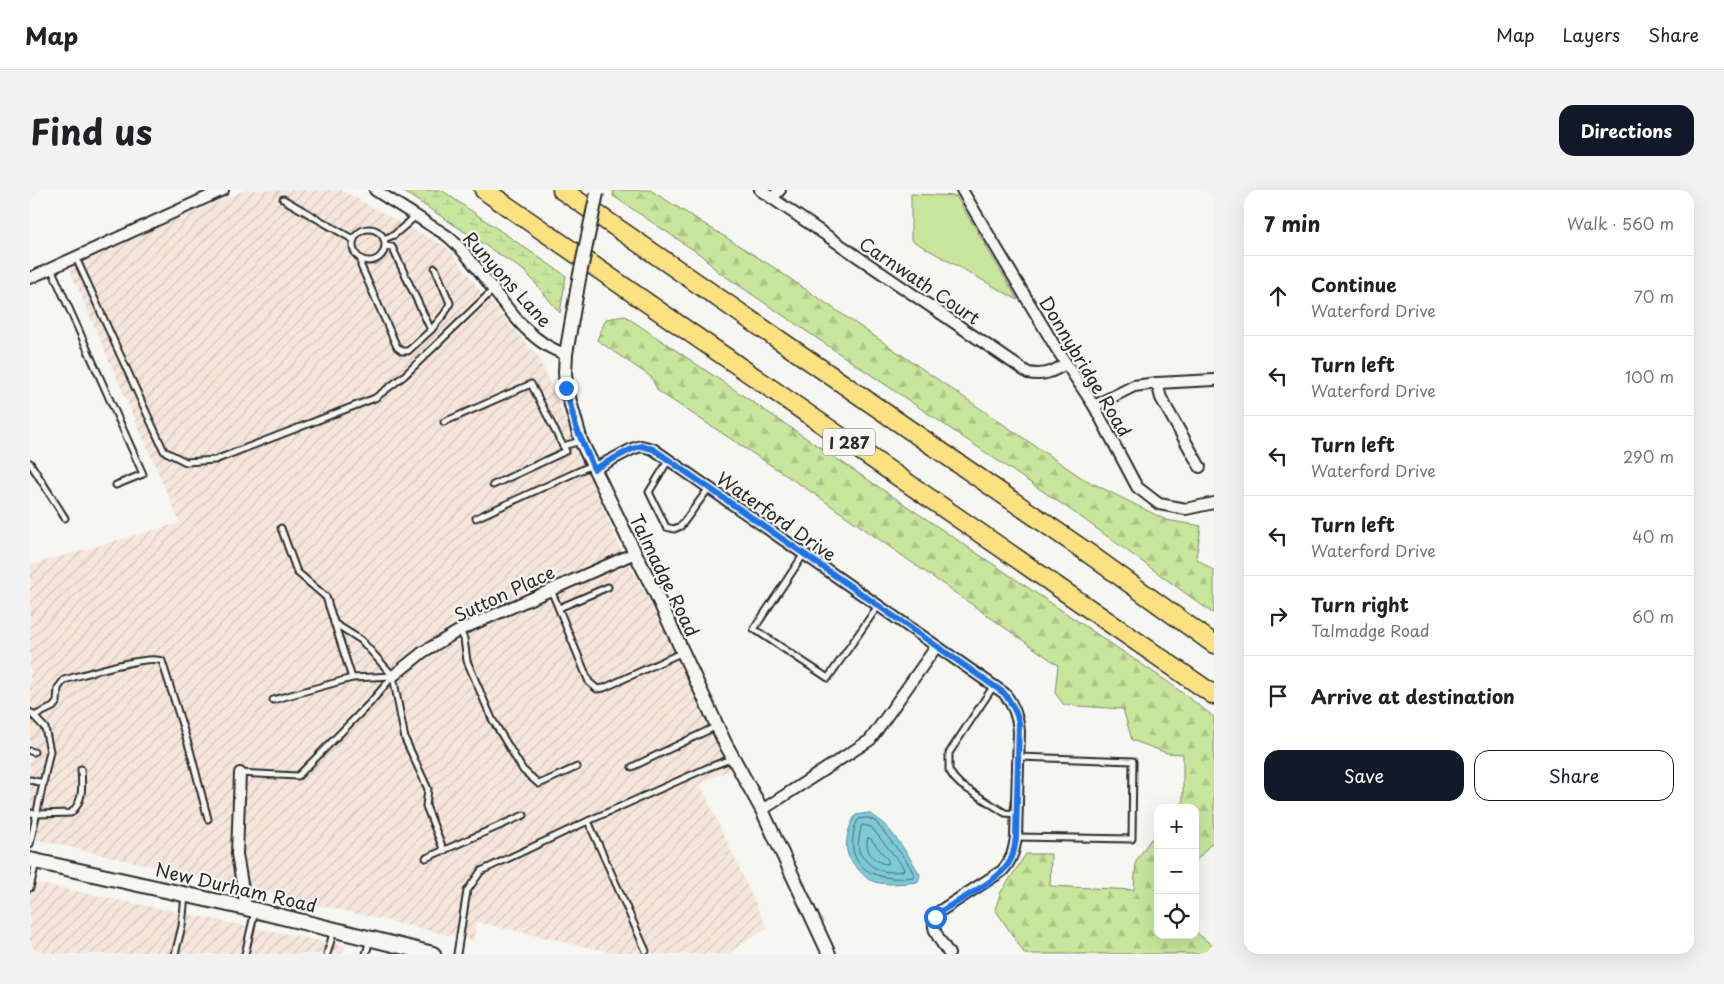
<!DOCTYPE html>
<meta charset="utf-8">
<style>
:root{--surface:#fff;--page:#f2f2f2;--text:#202124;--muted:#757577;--line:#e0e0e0;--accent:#111827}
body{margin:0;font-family:"Playpen Sans",sans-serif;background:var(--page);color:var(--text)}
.controls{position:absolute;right:15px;bottom:15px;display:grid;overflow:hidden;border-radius:10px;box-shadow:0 5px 20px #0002}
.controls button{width:45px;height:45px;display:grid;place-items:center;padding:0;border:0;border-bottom:1px solid var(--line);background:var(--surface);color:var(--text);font:25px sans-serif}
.stop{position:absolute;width:15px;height:15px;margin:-11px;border:4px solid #1a73e8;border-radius:50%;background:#fff}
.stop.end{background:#1a73e8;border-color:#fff;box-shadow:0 1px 5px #0008}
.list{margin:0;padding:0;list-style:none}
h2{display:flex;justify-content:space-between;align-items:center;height:65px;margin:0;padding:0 20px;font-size:21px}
h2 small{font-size:16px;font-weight:400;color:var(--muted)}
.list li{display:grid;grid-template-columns:32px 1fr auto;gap:15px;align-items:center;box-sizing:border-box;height:80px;padding:0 20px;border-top:1px solid var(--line)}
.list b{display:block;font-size:19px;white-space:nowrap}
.list p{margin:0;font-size:16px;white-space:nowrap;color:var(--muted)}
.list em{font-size:16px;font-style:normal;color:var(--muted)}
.actions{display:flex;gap:10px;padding:15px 20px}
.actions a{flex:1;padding:11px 0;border:1px solid var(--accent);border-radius:15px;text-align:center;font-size:18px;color:var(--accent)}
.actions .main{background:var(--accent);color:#fff}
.icon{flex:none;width:28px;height:28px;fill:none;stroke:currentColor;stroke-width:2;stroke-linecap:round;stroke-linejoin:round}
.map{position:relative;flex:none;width:1184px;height:764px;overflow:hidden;border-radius:15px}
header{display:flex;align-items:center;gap:30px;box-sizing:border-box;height:70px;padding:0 25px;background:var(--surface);border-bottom:1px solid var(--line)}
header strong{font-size:24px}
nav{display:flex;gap:28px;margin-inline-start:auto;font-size:18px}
.intro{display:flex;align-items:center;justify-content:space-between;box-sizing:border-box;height:120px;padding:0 30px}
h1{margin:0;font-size:35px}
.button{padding:12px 22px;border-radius:15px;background:var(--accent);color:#fff;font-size:18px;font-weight:700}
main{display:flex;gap:30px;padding:0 30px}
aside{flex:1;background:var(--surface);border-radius:15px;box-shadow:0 5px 20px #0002}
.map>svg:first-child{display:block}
.industrial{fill:url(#industrial-furrows)}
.green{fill:#c8e59c;stroke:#7a8864}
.forest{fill:url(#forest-firs);stroke:#7a8864}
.wetland{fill:url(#wetland-marsh);stroke:#7a8864}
.water{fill:#7bcad6;stroke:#5b8a92}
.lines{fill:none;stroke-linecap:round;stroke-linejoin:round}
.shore{stroke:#4b6b6f;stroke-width:1}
.service-casing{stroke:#2b2b2b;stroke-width:9}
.minor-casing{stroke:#2b2b2b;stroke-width:14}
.tertiary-casing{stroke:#2b2b2b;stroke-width:16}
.secondary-casing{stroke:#2b2b2b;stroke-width:18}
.motorway-casing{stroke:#2b2b2b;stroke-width:21}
.service{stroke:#f6f6f2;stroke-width:5}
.minor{stroke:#f6f6f2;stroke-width:10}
.tertiary{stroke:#f6f6f2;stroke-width:12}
.secondary{stroke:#f6f6f2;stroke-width:14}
.motorway{stroke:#fbe180;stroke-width:18}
.tertiary-bridge-casing{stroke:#2b2b2b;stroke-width:16;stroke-linecap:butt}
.tertiary-bridge{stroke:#f6f6f2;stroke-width:12}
.route{stroke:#1a73e8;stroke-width:6}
.labels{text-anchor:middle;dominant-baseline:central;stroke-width:4.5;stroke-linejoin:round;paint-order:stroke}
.shield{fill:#f6f6f2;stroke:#686867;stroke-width:1}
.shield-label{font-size:16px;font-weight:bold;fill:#2b2b2b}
.street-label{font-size:18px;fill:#2b2b2b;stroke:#f6f6f2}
</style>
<header>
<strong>Map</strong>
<nav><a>Map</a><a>Layers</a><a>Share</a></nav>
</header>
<div class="intro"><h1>Find us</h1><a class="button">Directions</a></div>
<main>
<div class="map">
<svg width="1184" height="764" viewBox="0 0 1184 764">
<defs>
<pattern id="industrial-furrows" width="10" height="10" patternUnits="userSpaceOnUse" patternTransform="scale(1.25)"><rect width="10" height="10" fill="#f5e6db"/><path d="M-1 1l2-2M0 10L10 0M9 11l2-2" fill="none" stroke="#d2c5bc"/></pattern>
<pattern id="forest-firs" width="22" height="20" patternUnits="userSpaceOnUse" patternTransform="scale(1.25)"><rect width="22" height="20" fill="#c8e59c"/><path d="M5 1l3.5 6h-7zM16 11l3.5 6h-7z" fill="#acc587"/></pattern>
<pattern id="wetland-marsh" width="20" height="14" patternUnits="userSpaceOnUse" patternTransform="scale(1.25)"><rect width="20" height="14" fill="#c8e59c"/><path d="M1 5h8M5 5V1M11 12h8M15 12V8" fill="none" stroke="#acc587"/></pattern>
</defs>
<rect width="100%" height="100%" fill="#f6f6f2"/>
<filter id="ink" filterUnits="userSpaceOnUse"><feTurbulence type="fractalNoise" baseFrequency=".02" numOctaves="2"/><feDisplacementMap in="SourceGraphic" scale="10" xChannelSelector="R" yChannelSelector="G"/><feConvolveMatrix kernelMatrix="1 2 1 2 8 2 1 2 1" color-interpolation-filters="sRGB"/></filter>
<g filter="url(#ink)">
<g class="industrial">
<path d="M215,0h96l107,58 30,40 61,70 82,192 120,214 -41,20 67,144 -40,26h-109l-142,-32 -2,19 -444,-103v-273l150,-42 -112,-257z"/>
<path d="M0,692l315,64 -3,8h-312z"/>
</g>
<path class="green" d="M881,4l45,2 62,104 -107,-60z"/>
<g class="forest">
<path d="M584,0h36l120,75 312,213 84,42 35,6 -5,32 18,13v43l-136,-99 -362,-245 -15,-15 -88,-59z"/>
<path d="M595,126l543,366 46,35v123l-19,22v-54h-12v-54l-16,-1 -35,-13 -9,-31 -59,-4 -9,-12 3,-28 -245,-172 -155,-102 -7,-14 -54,-37 9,-21z"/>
<path d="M1121,649h7v96h37v-9l2,7 17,14v7h-189l-30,-45 6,-17 25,-38h25l-1,32 84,4 2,-29z"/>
</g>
<path class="wetland" d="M371,0h40l125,86 -6,37 -34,-41z"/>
<path class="water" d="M838,623c19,7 42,44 52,62l-2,7c-14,1 -37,5 -50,-3 -4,-3 -19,-19 -20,-24 -4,-12 1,-31 8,-40z"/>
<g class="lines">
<g class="shore">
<path d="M838,628l7,3 31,39 8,14 -1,3c-28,5 -65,-4 -60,-40 1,-7 1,-12 6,-18z"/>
<path d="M833,635l8,2 30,37 3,5 -1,2c-16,2 -26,1 -37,-10 -2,-3 -6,-6 -7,-10 -2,-7 1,-17 2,-24z"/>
<path d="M838,648l3,1 17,21v4c-13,0 -25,-14 -20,-26z"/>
</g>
<g class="service-casing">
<g id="service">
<path d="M253,9l71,41"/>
<circle cx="339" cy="55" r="16"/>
<path d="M354,49l10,-4 22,-19"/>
<path d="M46,68l88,193 22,11 29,-2 160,-62 29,-22 89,-86"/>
<path d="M331,69v7l36,81 5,4h6l23,-21 -39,-83 -7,-1"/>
<path d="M21,78l92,206 -27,11"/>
<path d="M401,140l14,-17 5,-10 -15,-35"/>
<path d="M414,232l87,-38 32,62 18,-5"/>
<path d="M638,271l-19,31 17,35 8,2 7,-3 28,-38"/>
<path d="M0,273l35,55"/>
<path d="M463,295l73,-34 -3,-5"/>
<path d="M446,328l116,-53"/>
<path d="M251,338l16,44 29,25 26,81"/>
<path d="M774,364l-50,75 74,49 50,-72"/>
<path d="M521,400l38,92 8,7 7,-1 79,-36"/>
<path d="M529,418l49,-21"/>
<path d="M304,433l27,17 32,36 12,63 23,50 -2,17 18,45"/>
<path d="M430,440l4,9 3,22 25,58 31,51 16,14 38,-17"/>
<path d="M963,497l-44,66v17l5,8 7,7 44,28 12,1"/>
<path d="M243,510l79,-22 41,-2"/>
<path d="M0,522l15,16 5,23 -20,93"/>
<path d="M4,526l19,-9 4,-5 1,-14 6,-8c18,-5 84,-26 98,-19l28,89 18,69"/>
<path d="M0,561l4,1"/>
<path d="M602,577l85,-41"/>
<path d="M210,583l58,3 72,-73 23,-27"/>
<path d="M0,590l14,3"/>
<path d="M0,623l7,1 34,-1c13,-12 11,-27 10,-44"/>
<path d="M558,631l58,130"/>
<path d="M986,647l116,2 1,-78 -114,-4"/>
<path d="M396,668l98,-43"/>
<path d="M0,698l6,-26"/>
<path d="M145,764l7,-28 3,-31"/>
<path d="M215,764l10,-43"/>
<path d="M297,764l7,-24"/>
<path d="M336,764l4,-15"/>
<path d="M427,764l10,-63 14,-20 107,-50 119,-53 26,-10"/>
</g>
</g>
<g class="minor-casing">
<g id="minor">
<path d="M345,0c17,11 35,22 52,33 8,6 18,10 25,17 36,32 65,101 114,114"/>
<path d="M730,0l268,183c16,3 24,-1 38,-9"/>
<path d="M932,0l94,158 38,58 43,81 22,17 27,5 28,-6"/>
<path d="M742,8l8,-8"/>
<path d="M0,88l193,-88"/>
<path d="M1127,193l4,15 39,69"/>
<path d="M1064,216l40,-20 23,-3 57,-3"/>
<path d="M564,279l38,-20 9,-3 12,3 351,244c10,12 14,23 15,38l-3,106c-2,14 -4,23 -14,34l-62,40c-15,15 1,29 9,43"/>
<path d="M363,486l30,-24 37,-22 175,-77"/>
<path d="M210,583l-3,81 9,54"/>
<path d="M732,620l108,-70 66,-93"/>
</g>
</g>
<g class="tertiary-casing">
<path id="tertiary" d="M549,89l-13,75 -1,18 1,15 15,54 54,112 20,39 70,151 37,67 67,144"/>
</g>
<g class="secondary-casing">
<path id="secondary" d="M0,670l216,48 187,46"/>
</g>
<g class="motorway-casing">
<g id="motorway">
<path d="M454,0l730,505"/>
<path d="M532,0l526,363 126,91"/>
</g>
</g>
<use href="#service" class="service"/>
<use href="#minor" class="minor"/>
<use href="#tertiary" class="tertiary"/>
<use href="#secondary" class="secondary"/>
<use href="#motorway" class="motorway"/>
<g class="tertiary-bridge-casing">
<path id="tertiary-bridge" d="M549,89l18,-86"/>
</g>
<use href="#tertiary-bridge" class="tertiary-bridge"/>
</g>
</g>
<g class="lines" filter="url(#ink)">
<path class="route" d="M536,198l10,39 18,42 38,-20 9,-3 12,3 351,244c7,9 12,18 15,29l-3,115c-1,9 -2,18 -7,26 -11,18 -50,37 -69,49l-5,5"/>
</g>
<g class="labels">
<rect class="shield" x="793" y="238.5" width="52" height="27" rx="4"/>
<g class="shield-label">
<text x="819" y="252">I 287</text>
</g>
<g class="street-label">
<text transform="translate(478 89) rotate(48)">Runyons Lane</text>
<text transform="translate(890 90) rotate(34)">Carnwath Court</text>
<text transform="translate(1056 176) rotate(59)">Donnybridge Road</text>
<text transform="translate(747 326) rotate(35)">Waterford Drive</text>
<text transform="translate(635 385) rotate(64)">Talmadge Road</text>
<text transform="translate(474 403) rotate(-25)">Sutton Place</text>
<text transform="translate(206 697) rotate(13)">New Durham Road</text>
</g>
</g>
</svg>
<div class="controls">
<button>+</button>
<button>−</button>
<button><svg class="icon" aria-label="locate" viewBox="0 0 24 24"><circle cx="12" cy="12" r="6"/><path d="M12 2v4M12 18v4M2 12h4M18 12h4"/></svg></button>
</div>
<div class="stop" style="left:905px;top:727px"></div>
<div class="stop end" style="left:536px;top:198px"></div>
</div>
<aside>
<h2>7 min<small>Walk · 560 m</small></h2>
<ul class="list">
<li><svg class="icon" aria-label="ahead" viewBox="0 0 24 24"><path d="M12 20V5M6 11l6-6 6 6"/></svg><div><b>Continue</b><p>Waterford Drive</p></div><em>70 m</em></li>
<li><svg class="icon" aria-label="left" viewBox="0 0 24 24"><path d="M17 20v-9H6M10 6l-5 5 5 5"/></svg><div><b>Turn left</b><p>Waterford Drive</p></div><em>100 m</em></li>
<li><svg class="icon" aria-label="left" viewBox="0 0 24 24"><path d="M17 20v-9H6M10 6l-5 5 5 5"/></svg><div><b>Turn left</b><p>Waterford Drive</p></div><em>290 m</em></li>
<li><svg class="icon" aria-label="left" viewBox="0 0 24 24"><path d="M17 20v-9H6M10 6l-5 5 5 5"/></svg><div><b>Turn left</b><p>Waterford Drive</p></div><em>40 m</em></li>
<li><svg class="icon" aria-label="right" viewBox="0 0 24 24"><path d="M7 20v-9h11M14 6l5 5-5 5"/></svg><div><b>Turn right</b><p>Talmadge Road</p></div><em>60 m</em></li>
<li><svg class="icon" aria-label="arrive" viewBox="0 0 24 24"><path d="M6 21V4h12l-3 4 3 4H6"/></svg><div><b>Arrive at destination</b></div></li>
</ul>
<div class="actions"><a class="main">Save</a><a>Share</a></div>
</aside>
</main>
